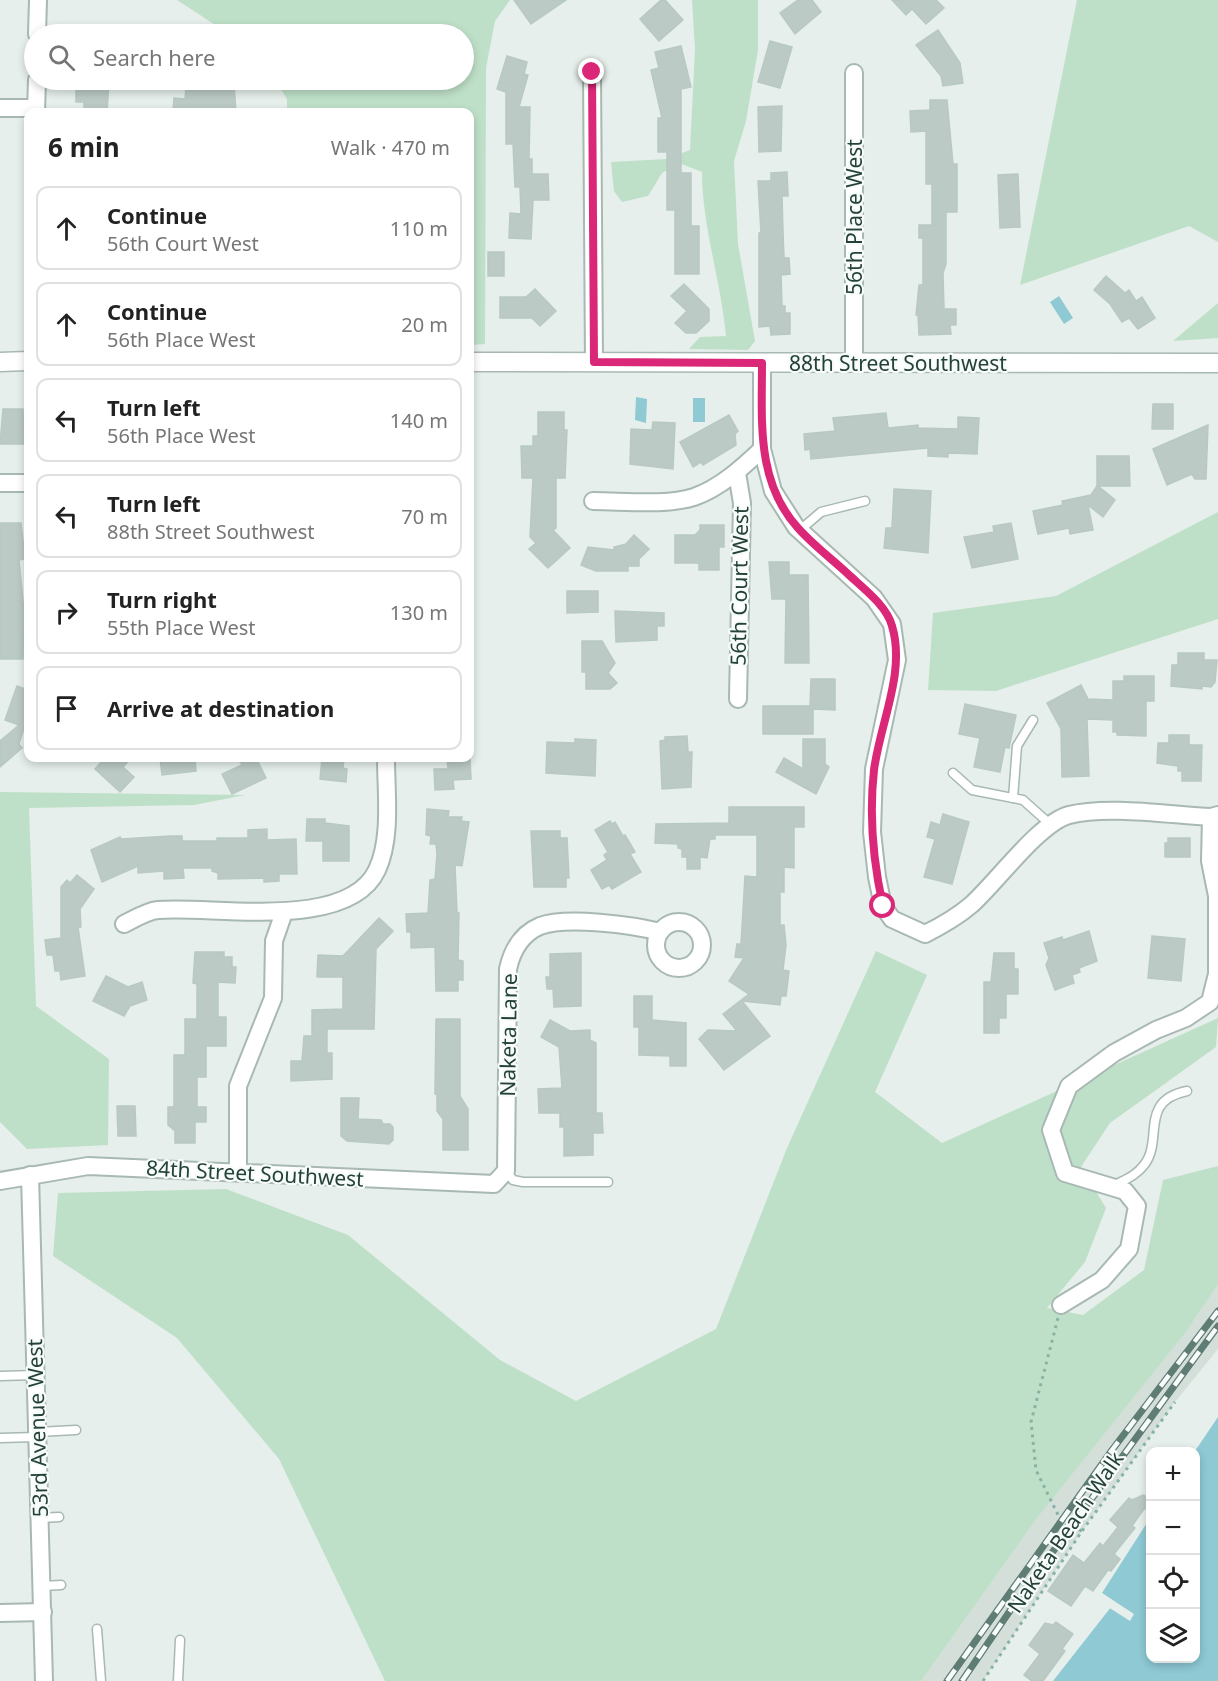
<!DOCTYPE html>
<meta charset="utf-8">
<style>
:root{--surface:#fff;--page:#f6f6f6;--text:#222;--muted:#767676;--line:#e0e0e0}
body{margin:0;font-family:"Noto Sans",sans-serif;background:var(--page);color:var(--text)}
.controls{position:absolute;right:18px;bottom:18px;display:grid;overflow:hidden;border-radius:12px;box-shadow:0 3px 9px #0003}
.controls button{width:54px;height:54px;display:grid;place-items:center;padding:0;border:0;border-bottom:2px solid var(--line);background:var(--surface);color:var(--text);font:30px sans-serif}
.stop{position:absolute;width:18px;height:18px;margin:-14px;border:4px solid #db2777;border-radius:50%;background:#fff}
.stop.end{background:#db2777;border-color:#fff;box-shadow:0 2px 6px #0008}
.list{margin:0;padding:0;list-style:none}
h2{display:flex;justify-content:space-between;align-items:center;height:78px;margin:0;padding:0 24px;font-size:26px}
h2 small{font-size:20px;font-weight:400;color:var(--muted)}
.list li{display:grid;grid-template-columns:39px 1fr auto;gap:18px;align-items:center;box-sizing:border-box;height:84px;margin:0 12px 12px;padding:0 12px;border:2px solid var(--line);border-radius:12px}
.list b{display:block;font-size:22px;white-space:nowrap}
.list p{margin:0;font-size:20px;white-space:nowrap;color:var(--muted)}
.list em{font-size:20px;font-style:normal;color:var(--muted)}
.icon{flex:none;width:33px;height:33px;fill:none;stroke:currentColor;stroke-width:2;stroke-linecap:round;stroke-linejoin:round}
.map{position:relative;flex:none;width:1218px;height:1681px;overflow:hidden}
.search{position:absolute;background:var(--surface);box-shadow:0 3px 9px #0003;left:24px;top:24px;width:450px;height:66px;display:flex;align-items:center;gap:15px;box-sizing:border-box;padding:0 21px;border-radius:33px;color:var(--muted);font-size:22px}
.panel{position:absolute;background:var(--surface);box-shadow:0 3px 9px #0003;left:24px;top:108px;width:450px;height:654px;border-radius:12px}
.map>svg:first-child{display:block}
.built{fill:#d4dfda}
.green{fill:#bfe0c8}
.water{fill:#8ec9d4}
.pier{fill:#e6efeb}
.building{fill:#bbcac4;stroke:#b8c9c2;stroke-width:1.5}
.lines{fill:none;stroke-linecap:round;stroke-linejoin:round}
.service-casing{stroke:#a8b8b2;stroke-width:11}
.minor-casing{stroke:#a8b8b2;stroke-width:20}
.tertiary-casing{stroke:#a8b8b2;stroke-width:21}
.path{stroke:#86b3a5;stroke-width:3;stroke-dasharray:3 4.5;stroke-linecap:butt}
.service{stroke:#fff;stroke-width:8}
.minor{stroke:#fff;stroke-width:16}
.tertiary{stroke:#fff;stroke-width:18}
.rail-casing{stroke:#5f7d75;stroke-width:7}
.rail{stroke:#f7fbf9;stroke-width:4.5;stroke-dasharray:14;stroke-linecap:butt}
.route{stroke:#db2777;stroke-width:8}
.labels{text-anchor:middle;dominant-baseline:central;stroke-width:4.5;stroke-linejoin:round;paint-order:stroke}
.street-label{font-size:21px;fill:#24423a;stroke:#f7fbf9}
</style>
<div class="map">
<svg width="1218" height="1681" viewBox="0 0 1218 1681">
<rect width="100%" height="100%" fill="#e6efeb"/>
<path class="built" d="M1218,1245v104l-43,53 -93,129 -99,150h-74z"/>
<g class="green">
<path d="M177,0h333l-15,21 -9,47 -1,276 -15,1v-233h-183v-13l-12,-19h189v-46h-235z"/>
<path d="M692,0h66v50l-12,71 -12,40 4,83 17,97 -7,9 -59,-1 11,-12 26,-1c-5,-55 -24,-110 -24,-164l-23,-9 -17,10 -14,23 -26,6 -8,-11 -3,-29 55,-3 24,-9 5,-101z"/>
<path d="M1077,0h141v242l-29,-16 -169,59z"/>
<path d="M1218,303v35l-45,3z"/>
<path d="M1218,512v107l-222,72 -68,-1 5,-77 123,-17z"/>
<path d="M0,792l245,3 -51,10 -165,3 7,198 73,53 -1,86 -81,4 -27,-27z"/>
<path d="M876,951l51,24 -52,117 67,51 276,-125 -2,29 -106,76 -29,44 25,41 -21,54 -38,46 36,7 61,-45 19,-90 55,-14v118l-33,49 -148,185 -116,163h-536l-106,-222 -102,-121 -124,-82 5,-63 168,-4 122,46 152,125 76,41 140,-72 71,-181z"/>
</g>
<g class="water">
<path d="M1059,296l14,22 -9,6 -14,-22z"/>
<path d="M636,397l11,2 -1,24 -11,-3z"/>
<rect x="693" y="398" width="12" height="24"/>
<path d="M1218,1417v264h-165l62,-79 -13,-9 48,-75v140h46l-1,-207z"/>
</g>
<path class="pier" d="M1102,1593l32,21 -4,7 -22,-14 3,-5 -11,-6z"/>
<g class="building">
<path d="M514,0h52l-35,24z"/>
<path d="M661,0h4l18,20 -24,21 -19,-22z"/>
<path d="M798,0h14l9,12 -26,22 -15,-21z"/>
<path d="M892,0h44l8,8 -18,16 -14,-15 -6,6z"/>
<path d="M938,30l22,33 3,20 -20,3 -2,-10 -25,-31z"/>
<path d="M770,41l22,6 -12,41 -22,-6z"/>
<path d="M681,46l10,41 -10,2v84h10v53h8v48h-24v-64h-8v-58h-9v-34h4l-11,-48 8,-2 -4,-16z"/>
<path d="M507,56l20,6 -3,12 4,1 -9,32h11l-1,52h3v15h16l1,26h-16l-2,39 -22,-1 1,-25 11,1 -1,-27h-5l-2,-43h-7v-52l-9,-3z"/>
<path d="M76,82h33l-2,30h-23v-10h-8z"/>
<path d="M193,84l41,1 2,27h-63l1,-14 11,1 1,-13 7,1z"/>
<path d="M930,100h17l6,64h4v48h-11v52l-3,9 1,36h12v16h-6l1,9 -32,1 -1,-20h-2l3,-30h4v-47h-4v-13h13v-41h-6v-53l-15,1 -1,-21 20,-1z"/>
<path d="M782,106l-1,45 -22,1 -1,-45z"/>
<path d="M787,172l1,24h-6l1,36 1,26h5l1,16 -9,1 1,31h3v7h5v21l-19,1 -1,-9 -11,1v-94h2l-3,-52h13v-8z"/>
<path d="M1018,174l2,53 -20,1 -2,-53z"/>
<rect x="488" y="252" width="16" height="24"/>
<path d="M1106,276l19,17 4,-3 7,11 6,-4 13,21 -17,11 -9,-11 -7,4 -12,-18 -16,-14z"/>
<path d="M684,284l25,25v12l-13,12h-10l-11,-10 12,-12 -16,-15z"/>
<path d="M535,289l21,22 -16,15 -8,-8h-32v-21h26z"/>
<path d="M1153,404h20v25h-21z"/>
<path d="M3,409h20l1,35h-24z"/>
<path d="M538,412h26v18h3l-2,48h-9v50l-3,2 17,18 -22,20 -19,-19 7,-6 -6,-6 3,-59h-11l-1,-32h12v-10h5z"/>
<path d="M886,413l2,15 30,-3v3l40,1v-12l21,1 -2,36 -29,-1v4l-20,-1v-8l-117,11 -1,-10 -5,1 -1,-16 31,-3 -2,-13z"/>
<path d="M729,415l9,16 -3,3 1,11 -33,20 -2,-3 -8,5 -13,-25z"/>
<path d="M653,422l22,1 -2,46 -43,-5 1,-35 21,1z"/>
<path d="M1208,425l-2,54h-11l-3,-5 -25,11 -14,-36z"/>
<path d="M1097,456h32l1,30h-32l17,14 -12,17 -15,-12 5,25 -23,4 -1,-6 -31,6 -5,-23 30,-6 -1,-4 29,-6 6,-9z"/>
<path d="M894,489l37,2 -3,62 -44,-5 2,-20h6z"/>
<path d="M0,523h21l4,36 -6,1 5,51 -1,48h-23z"/>
<path d="M1011,523l7,36 -46,9 -8,-31 30,-5 -1,-6z"/>
<path d="M700,525h24v22h-5v23h-20v-7h-24v-28h20l5,-5z"/>
<path d="M634,535l15,14 -10,10v7h-11v5h-32l-15,-6 7,-18 26,3v-3l12,-3z"/>
<path d="M769,562h20v13h19l1,88h-24l1,-64h-14z"/>
<path d="M567,591h31v21l-31,1z"/>
<path d="M615,611l49,2v13h-7v14l-41,2z"/>
<path d="M582,641h20l13,22 -7,10 9,10 -7,6h-24v-17h-4z"/>
<path d="M1178,653h26v7h13l-2,22 -4,5 -9,-1v3l-31,-3 1,-21h6z"/>
<path d="M1124,676h30v25h-8v35l-29,-1v-3h-4v-12l-26,-1 2,57 -27,1 -1,-48 -14,-26 34,-18 7,14 25,1v-19h11z"/>
<path d="M811,679h24v31l-22,-1v25h-50v-28h47z"/>
<path d="M17,686l11,4v26l-9,28 3,4 -22,19v-26l19,-16 -14,-5z"/>
<path d="M965,704l51,11 -7,33 -4,-1 -5,25 -26,-5 6,-29 -21,-4z"/>
<path d="M1169,735h20v10h13l-1,36h-19v-10h-4v-5l-21,-3 1,-20h11z"/>
<path d="M687,736l1,16h4l-1,35 -29,2 -2,-48 5,-1v-3z"/>
<path d="M575,739l21,1 -1,36 -49,-3 1,-31 28,1z"/>
<path d="M803,739h22v25l4,3 -13,27 -40,-22 8,-14 19,11z"/>
<path d="M105,758h26l-8,9 11,10 -14,15 -25,-23z"/>
<path d="M160,758h35l1,13 -34,4z"/>
<path d="M238,758h18l10,20 -34,16 -10,-20 20,-9z"/>
<path d="M322,758h22l-1,10 4,1 -1,13 -26,-3z"/>
<path d="M447,758h23l1,21 -18,1 1,9 -19,1 -1,-21h14z"/>
<path d="M729,807h75v20h-10v41l-10,-1v25h-4v33h4l2,20 -3,25 6,1 -3,25h-5l-1,9 -38,-4 28,35 -46,34 -25,-31 9,-9 29,1 -14,-17 26,-20 -20,-13 15,-23 -9,-1 2,-13h4l4,-68 12,1v-42h-42v4h-5l-3,19 -7,-1v12h-13v-12h-5v-8l-4,-1v-4l-23,-1 1,-19 73,-1z"/>
<path d="M427,809l22,2 -1,6h14l-1,4 8,1 -7,44 -7,-1 2,48h2l-1,47 5,1v19h-5v11h-22l-1,-44 -24,1v-16h-4l-1,-18 22,-1 2,-33 5,-1 2,-25 -1,-10h-6l1,-8 -5,-1z"/>
<path d="M943,814l26,8 -17,62 -28,-7 11,-38 -8,-2 4,-15 9,3z"/>
<path d="M307,819h18v4l24,3v35h-26v-20h-17z"/>
<path d="M610,821l2,3 3,-2 8,14 2,-1 10,17 -5,2 11,18 -29,17 -3,-4 -7,4 -11,-19 16,-10 -3,-5 4,-3 -13,-22z"/>
<path d="M267,829v11l29,-1 1,35h-18v7l-15,1v-4l-46,1v-6l-6,-2v-3h-29l1,10 -20,1v-8l-26,2v-7l-36,16 -11,-32 29,-13 1,2 50,-3h11v5h35v-3h31v-8z"/>
<path d="M531,831h29v7h7l2,40h-3v9h-32z"/>
<path d="M1168,838h22v19h-25v-14h3z"/>
<path d="M77,875l17,14 -14,20 1,18h-3l7,49 -24,4 -1,-9h-5l-2,-16h-6l-2,-15 16,-2v-51l6,-7 3,3z"/>
<path d="M379,918l14,13 -17,18 -2,80h-47v24h5v26l-41,2v-20h11l2,-25h8v-26l31,-1v-32h-26l1,-22 25,1z"/>
<path d="M1089,931l8,30 -18,7 1,4 -8,3 2,8 -19,7 -9,-25 3,-7 -5,-15 18,-6 1,3z"/>
<path d="M1152,936l33,3 -4,42 -33,-3z"/>
<path d="M195,952h29v5h8v10h4l-1,16 -17,-1v35h8v29h-20v31h-9v30h9v15h-11v21h-20v-12l-7,-6v-18h6v-52h11v-36h12v-35l-4,-1z"/>
<path d="M581,953v53l-27,1 -1,-18h-6l-1,-12h4v-23z"/>
<path d="M994,953h20v16h4v25h-12v24h-7v15h-15v-51h7z"/>
<path d="M106,976l22,11 14,-5 5,18 -17,6 -6,10 -31,-15z"/>
<path d="M634,996h18v24l34,3v43h-16v-10l-31,-1v-28h-5z"/>
<path d="M436,1019h24v77l8,13v41h-25v-31l-6,-8v-17h-2z"/>
<path d="M550,1020l20,11 20,-1v10l6,3v70h6l1,20h-10v22l-29,1v-29h-4v-14h-21l-1,-24 24,-1 -3,-41 -18,-10z"/>
<path d="M341,1098h18l-1,21 23,1 2,4h7l3,3v13l-4,4 -42,-3 -6,-5z"/>
<path d="M117,1106h18l1,30h-18z"/>
<path d="M1143,1495l6,3v10l-5,1 -12,17 3,2 -21,26 6,5 -9,12 -3,-1 -15,21 -8,-5 -14,20 -23,-15 25,-36 11,8 16,-20 3,3 15,-19 -8,-7 19,-22 3,2z"/>
<path d="M1056,1622l17,12 -11,15 3,2 -22,30h-11l-8,-6 16,-21 -11,-9 16,-22 8,2z"/>
</g>
<g class="lines">
<g class="service-casing">
<g id="service">
<path d="M800,530l21,-18 44,-11"/>
<path d="M953,773l19,17 51,10 28,25"/>
<path d="M1013,798l4,-52 16,-26"/>
<path d="M506,1171l7,9 10,2h85"/>
<path d="M1113,1186c11,-6 23,-10 31,-21 20,-25 -6,-64 43,-74"/>
<path d="M0,1376l36,-1"/>
<path d="M37,1432l39,-2"/>
<path d="M0,1438l37,-1"/>
<path d="M40,1518l19,-1"/>
<path d="M42,1586l19,-1"/>
<path d="M97,1629l4,52"/>
<path d="M178,1681l2,-41"/>
</g>
</g>
<g class="minor-casing">
<g id="minor">
<path d="M37,34l1,-34"/>
<path d="M592,72l2,290"/>
<path d="M0,108h36"/>
<path d="M36,112l1,-32"/>
<path d="M854,362v-289"/>
<path d="M762,363v86l11,42 23,36 78,71 18,26 5,36 -23,109 -2,63 5,45 6,29 9,13 33,15c16,-8 32,-17 46,-29 25,-22 68,-82 98,-90 38,-10 101,0 142,2l7,-2"/>
<path d="M737,473l5,30 -4,196"/>
<path d="M0,483h28"/>
<path d="M593,501c30,0 73,5 101,-4 26,-9 49,-30 68,-48"/>
<circle cx="679" cy="945" r="23"/>
<path d="M124,924c10,-5 23,-13 34,-14 55,-5 190,22 219,-40 15,-32 9,-77 9,-112"/>
<path d="M238,1172v-86l35,-88 1,-57 10,-29"/>
<path d="M30,1175l14,506"/>
<path d="M0,1181l88,-15 406,18 12,-13 2,-202c4,-18 13,-35 32,-43 26,-10 93,-1 120,6"/>
<path d="M1061,1305l41,-25 27,-31 8,-43 -12,-15 -60,-18 -14,-43 18,-44 45,-33 42,-23 30,-12 24,-16 7,-28v-78l-7,-35 1,-44"/>
<path d="M0,1613l43,-1"/>
</g>
</g>
<g class="tertiary-casing">
<g id="tertiary">
<path d="M0,362l28,-1"/>
<path d="M470,362l748,1"/>
</g>
</g>
<g class="path">
<path d="M1058,1318l-27,104 5,48 25,51 21,10"/>
<path d="M983,1681l99,-150 93,-129"/>
</g>
<use href="#service" class="service"/>
<use href="#minor" class="minor"/>
<use href="#tertiary" class="tertiary"/>
<g class="rail-casing">
<g id="rail">
<path d="M947,1681l165,-231 106,-139"/>
<path d="M962,1681l54,-79 202,-276"/>
</g>
</g>
<use href="#rail" class="rail"/>
</g>
<g class="lines">
<path class="route" d="M592,72l2,290 168,1c0,58 -6,119 36,165 15,17 34,31 50,46 15,14 39,32 44,52 14,46 -12,97 -18,144 -5,45 -1,91 9,136"/>
</g>
<g class="labels">
<g class="street-label">
<text transform="translate(854 217) rotate(-90)">56th Place West</text>
<text x="898" y="363">88th Street Southwest</text>
<text transform="translate(739 586) rotate(-89)">56th Court West</text>
<text transform="translate(508 1035) rotate(-89)">Naketa Lane</text>
<text transform="translate(255 1173) rotate(3)">84th Street Southwest</text>
<text transform="translate(37 1428) rotate(-92)">53rd Avenue West</text>
<text transform="translate(1065 1532) rotate(-56)">Naketa Beach Walk</text>
</g>
</g>
</svg>
<div class="controls">
<button>+</button>
<button>−</button>
<button><svg class="icon" aria-label="locate" viewBox="0 0 24 24"><circle cx="12" cy="12" r="6"/><path d="M12 2v4M12 18v4M2 12h4M18 12h4"/></svg></button>
<button><svg class="icon" aria-label="layers" viewBox="0 0 24 24"><path d="M12 4l9 5-9 5-9-5zM3 14l9 5 9-5"/></svg></button>
</div>
<div class="stop" style="left:883px;top:906px"></div>
<div class="stop end" style="left:592px;top:72px"></div>
<div class="search"><svg class="icon" aria-label="search" viewBox="0 0 24 24"><circle cx="10" cy="10" r="6"/><path d="M15 15l6 6"/></svg>Search here</div>
<section class="panel">
<h2>6 min<small>Walk · 470 m</small></h2>
<ul class="list">
<li><svg class="icon" aria-label="ahead" viewBox="0 0 24 24"><path d="M12 20V5M6 11l6-6 6 6"/></svg><div><b>Continue</b><p>56th Court West</p></div><em>110 m</em></li>
<li><svg class="icon" aria-label="ahead" viewBox="0 0 24 24"><path d="M12 20V5M6 11l6-6 6 6"/></svg><div><b>Continue</b><p>56th Place West</p></div><em>20 m</em></li>
<li><svg class="icon" aria-label="left" viewBox="0 0 24 24"><path d="M17 20v-9H6M10 6l-5 5 5 5"/></svg><div><b>Turn left</b><p>56th Place West</p></div><em>140 m</em></li>
<li><svg class="icon" aria-label="left" viewBox="0 0 24 24"><path d="M17 20v-9H6M10 6l-5 5 5 5"/></svg><div><b>Turn left</b><p>88th Street Southwest</p></div><em>70 m</em></li>
<li><svg class="icon" aria-label="right" viewBox="0 0 24 24"><path d="M7 20v-9h11M14 6l5 5-5 5"/></svg><div><b>Turn right</b><p>55th Place West</p></div><em>130 m</em></li>
<li><svg class="icon" aria-label="arrive" viewBox="0 0 24 24"><path d="M6 21V4h12l-3 4 3 4H6"/></svg><div><b>Arrive at destination</b></div></li>
</ul>
</section>
</div>
